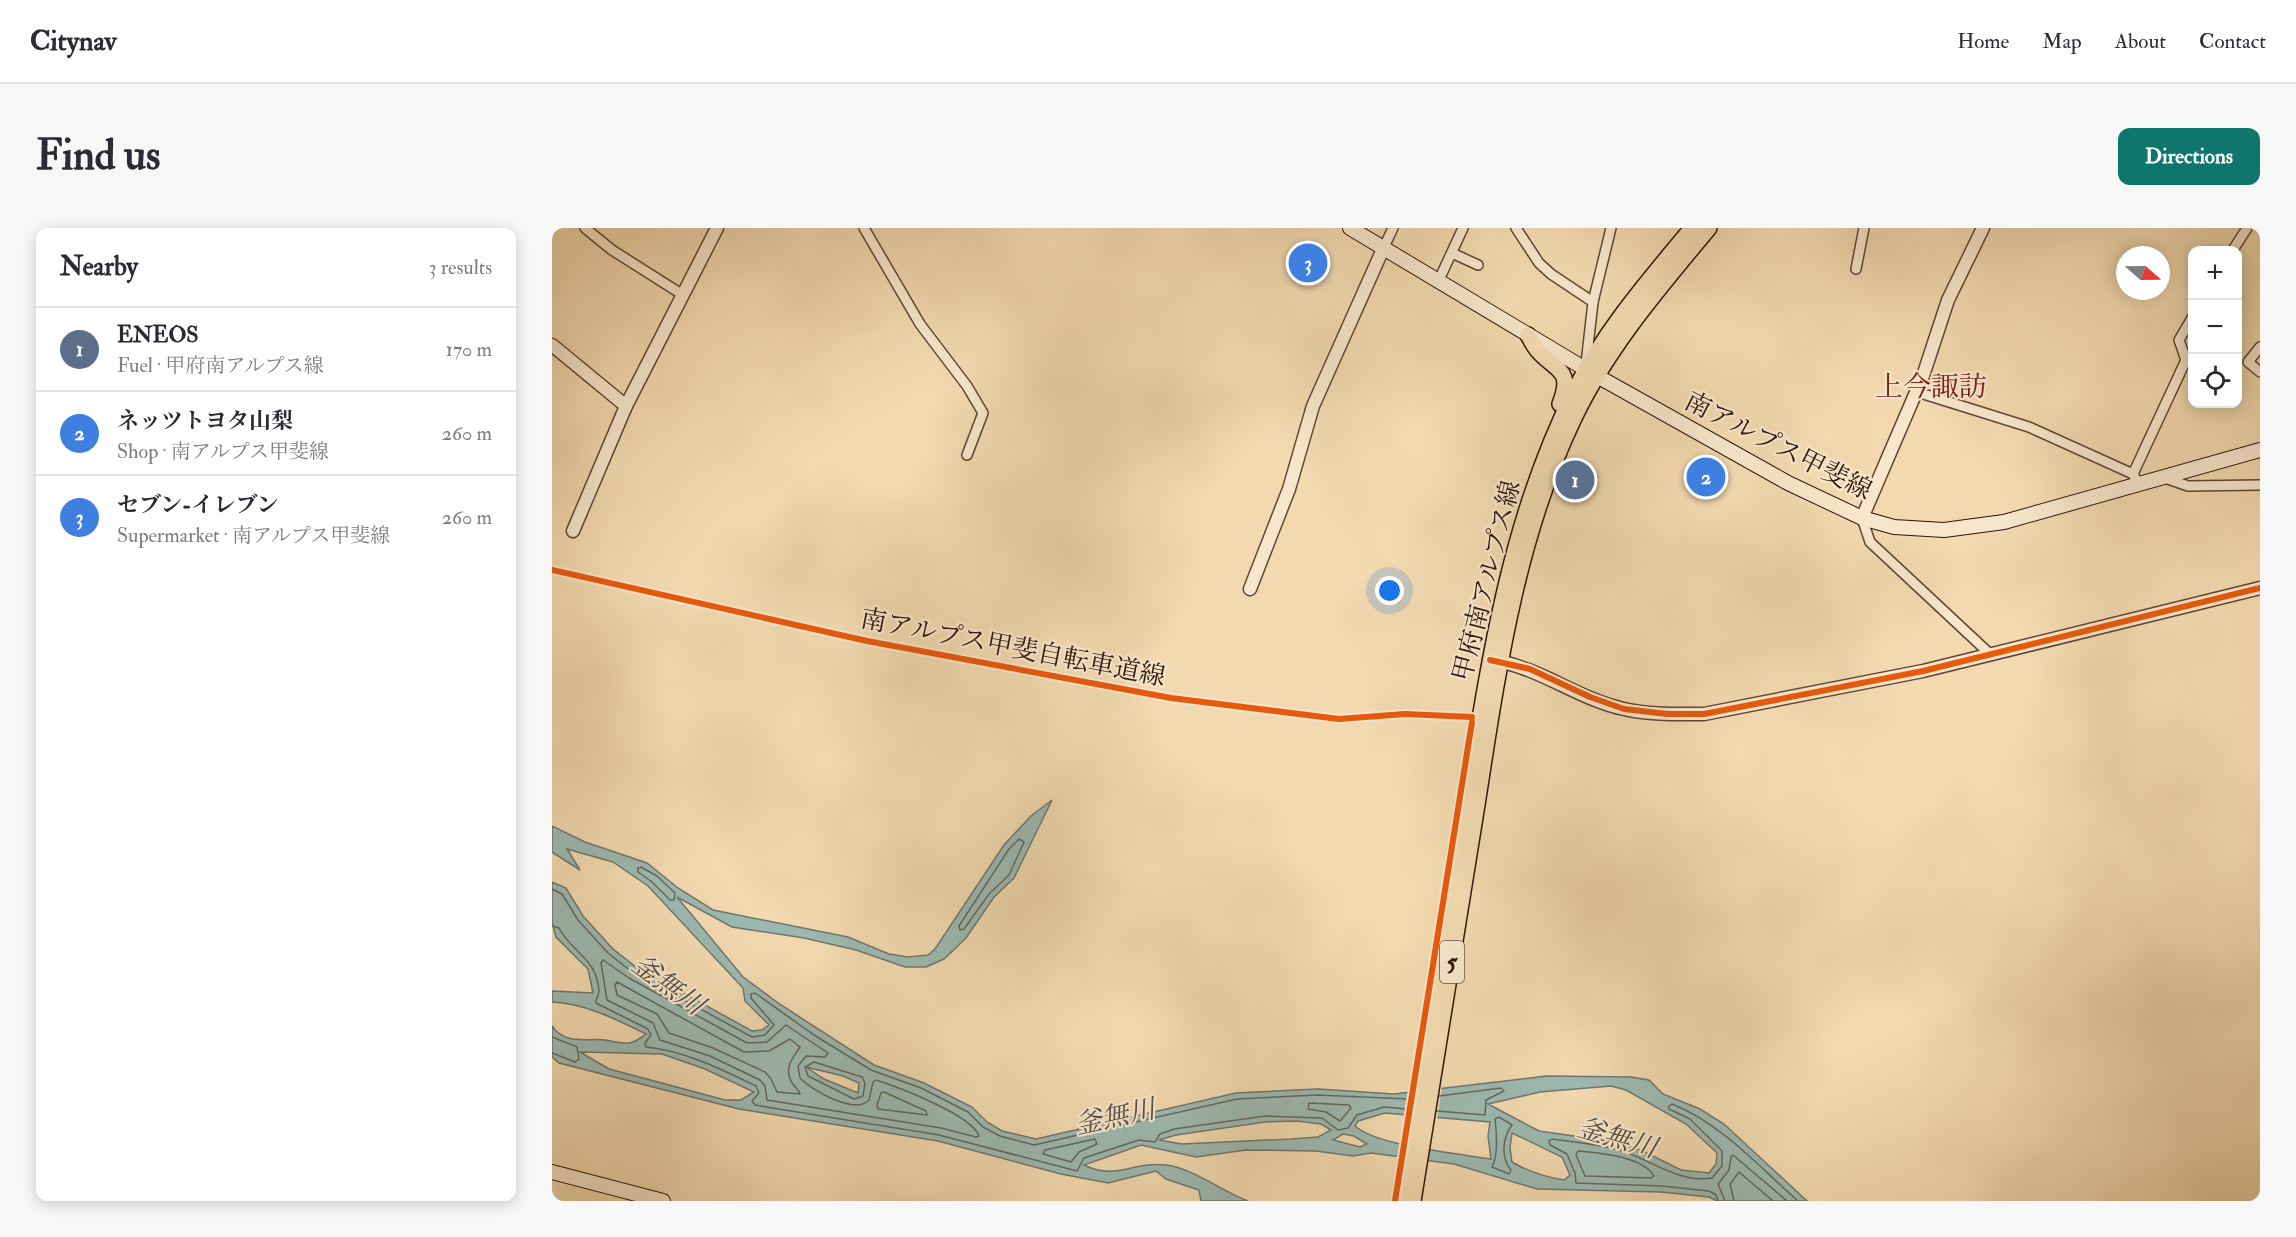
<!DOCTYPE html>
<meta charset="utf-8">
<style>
:root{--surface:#fff;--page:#f7f7f7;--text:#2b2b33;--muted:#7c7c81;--line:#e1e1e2;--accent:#0f766e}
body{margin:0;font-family:"IM FELL Double Pica","Noto Serif JP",serif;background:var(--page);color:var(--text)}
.controls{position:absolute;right:18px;top:18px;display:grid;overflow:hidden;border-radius:12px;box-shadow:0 3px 15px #0003}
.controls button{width:54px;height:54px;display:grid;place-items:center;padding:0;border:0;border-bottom:2px solid var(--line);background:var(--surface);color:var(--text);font:30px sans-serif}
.compass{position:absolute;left:1564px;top:18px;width:54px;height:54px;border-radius:50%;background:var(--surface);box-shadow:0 3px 15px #0003;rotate:110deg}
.you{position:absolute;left:838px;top:363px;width:21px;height:21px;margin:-15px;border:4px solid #fff;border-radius:50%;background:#1a73e8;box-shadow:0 0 0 9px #1a73e833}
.badge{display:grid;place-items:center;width:39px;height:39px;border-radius:50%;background:var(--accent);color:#fff;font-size:20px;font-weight:700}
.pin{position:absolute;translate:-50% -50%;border:3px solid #fff;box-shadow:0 2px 6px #0006}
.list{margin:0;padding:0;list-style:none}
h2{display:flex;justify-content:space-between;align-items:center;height:78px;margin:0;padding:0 24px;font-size:26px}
h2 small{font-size:20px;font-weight:400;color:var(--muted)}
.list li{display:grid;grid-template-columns:39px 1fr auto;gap:18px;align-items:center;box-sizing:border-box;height:84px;padding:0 24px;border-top:2px solid var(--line)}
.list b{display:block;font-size:22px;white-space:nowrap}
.list p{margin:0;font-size:20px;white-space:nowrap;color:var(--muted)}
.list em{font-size:20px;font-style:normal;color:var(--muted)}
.icon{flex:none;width:33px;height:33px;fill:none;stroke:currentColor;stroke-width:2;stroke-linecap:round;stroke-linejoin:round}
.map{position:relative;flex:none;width:1708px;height:973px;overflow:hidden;border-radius:12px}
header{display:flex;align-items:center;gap:36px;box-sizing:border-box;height:84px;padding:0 30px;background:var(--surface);border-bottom:2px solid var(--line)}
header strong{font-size:28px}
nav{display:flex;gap:33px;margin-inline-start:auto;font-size:21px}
.intro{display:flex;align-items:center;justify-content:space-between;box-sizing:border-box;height:144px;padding:0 36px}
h1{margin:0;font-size:42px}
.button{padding:15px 27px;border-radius:12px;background:var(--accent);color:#fff;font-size:21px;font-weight:700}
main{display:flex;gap:36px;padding:0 36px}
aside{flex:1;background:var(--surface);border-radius:12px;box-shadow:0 3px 15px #0003}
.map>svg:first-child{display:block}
.water{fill:#9cb9b1;stroke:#70776e;stroke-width:1.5;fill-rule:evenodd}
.pier{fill:#f2d9af}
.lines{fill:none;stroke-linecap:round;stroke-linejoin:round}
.shore{stroke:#66675d;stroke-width:1.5}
.minor-casing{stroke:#604632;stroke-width:12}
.tertiary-casing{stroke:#604632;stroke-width:15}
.secondary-casing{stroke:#2f1509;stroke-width:16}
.primary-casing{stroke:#2f1509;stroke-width:18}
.minor{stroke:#f7e6cb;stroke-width:9}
.tertiary{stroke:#f7e6cb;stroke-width:12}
.secondary{stroke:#f7e6cb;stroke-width:14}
.primary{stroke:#f2d9af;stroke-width:15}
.cycleway-casing{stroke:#f7e6cb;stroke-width:10}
.cycleway{stroke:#e8590c;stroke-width:6}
.labels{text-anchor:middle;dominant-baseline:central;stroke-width:4.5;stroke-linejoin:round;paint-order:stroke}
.shield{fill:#f7e6cb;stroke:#6b5443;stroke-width:1.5}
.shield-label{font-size:24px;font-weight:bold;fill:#2f1509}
.street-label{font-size:26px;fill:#2f1509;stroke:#f7e6cb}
.water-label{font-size:27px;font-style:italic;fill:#554e44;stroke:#f7e6cb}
.quarter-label{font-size:28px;fill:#7a1f14;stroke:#f7e6cb}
</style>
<header>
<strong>Citynav</strong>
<nav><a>Home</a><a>Map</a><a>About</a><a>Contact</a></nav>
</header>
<div class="intro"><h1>Find us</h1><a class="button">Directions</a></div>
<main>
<aside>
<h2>Nearby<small>3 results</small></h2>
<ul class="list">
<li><span class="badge" style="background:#5c6f8a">1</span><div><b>ENEOS</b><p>Fuel · 甲府南アルプス線</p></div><em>170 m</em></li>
<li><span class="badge" style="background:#3f7fe0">2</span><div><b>ネッツトヨタ山梨</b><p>Shop · 南アルプス甲斐線</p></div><em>260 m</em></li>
<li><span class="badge" style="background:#3f7fe0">3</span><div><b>セブン-イレブン</b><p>Supermarket · 南アルプス甲斐線</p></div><em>260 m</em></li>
</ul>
</aside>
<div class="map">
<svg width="1708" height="973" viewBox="0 0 1708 973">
<rect width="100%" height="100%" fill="#f2d9af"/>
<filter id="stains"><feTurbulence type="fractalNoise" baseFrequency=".00333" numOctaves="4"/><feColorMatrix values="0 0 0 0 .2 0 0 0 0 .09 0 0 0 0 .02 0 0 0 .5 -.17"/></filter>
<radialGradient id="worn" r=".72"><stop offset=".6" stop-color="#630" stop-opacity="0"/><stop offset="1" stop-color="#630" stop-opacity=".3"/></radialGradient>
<path class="water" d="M500,572l-38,78 -20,19 -28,41 -22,21 -18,8h-21l-49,-17 -52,-12 -72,-11 -55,-30 66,80 38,28 93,60 50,18 48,24 15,15 15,9 34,8 200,-46 82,-4 76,5 153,-18 84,1 18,3 14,14 37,15 24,15 83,77h-90l-8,-4 -48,-5 -124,-3 -83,-25 -83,-11 -18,3 -37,-5 -70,-1 -50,7 -55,-12 -57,20c32,16 49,-4 82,0 29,4 55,26 82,36h-47l-2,-11 -33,-11 -10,-8 -48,12 -47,-9 -123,-33 -199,-32 -180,-46 -7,-6v-31c12,19 35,12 53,14 8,1 16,4 24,3 7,-1 11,-5 17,-9 -31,-15 -59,-30 -94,-32v-11l41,2 -5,-24 -32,-32 -4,-15v-40l14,6 17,28 30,33 23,18 116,64 10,-1 7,-5 -24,-24 -2,-13 -95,-102 -35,-24 -46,-13 13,21 -28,-18v-26l33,16 62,21 31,25 35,22 135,27 41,17 19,3 20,-2 7,-6 69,-104 27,-29zM28,824l82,2 43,15 49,23 -13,8h-16l-116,-31zM254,839l37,9 16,7 -1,10 -34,-14zM1059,858l15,4 60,34 31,29 -1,11 -7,9 -28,-3 -38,-19 -28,-9 -76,-11 -51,-27 52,-12zM833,885l105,9 -2,14 3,23c-31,-5 -114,-13 -136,-33l3,-5zM745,893l24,3 10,6 -13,7 -27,2 -109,5 -23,-4 17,-5 89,-13zM960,905l50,24 8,18 -6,5c-19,-3 -35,-8 -52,-18l-2,-14zM791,906l11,2 13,8 -7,3 -27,-7z"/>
<path class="pier" d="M890,859l-5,33 -32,-2 4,-28z"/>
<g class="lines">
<g class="shore">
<path d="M467,611l5,3 -15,33 -20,19 -25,35 -4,1 -1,-4 50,-77z"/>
<path d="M89,639l16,9 18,17 -1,7h-4l-18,-18 -14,-10v-4z"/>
<path d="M0,661l10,5 16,26 30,33 24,19 120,65 13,-2 9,-10 -23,-27v-4l4,-1 59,42 57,35 50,18 47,24 15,15 17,9 34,9 203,-46 81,-4 90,4"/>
<path d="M0,698l7,2c13,25 38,30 40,63 0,6 -4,7 -3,12l52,26 3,6 -6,8 1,4c39,4 75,22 110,39l3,7 -7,8 3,4 184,30 138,36 7,-13 55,-18 16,2 5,-8 14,-5 91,-13 57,2 16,12 10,-2 9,-13 27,-8 23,2"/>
<path d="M51,732l26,18 118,65 20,-1 19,-17 42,28 -3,4 -19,-1 -8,10 2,12c13,13 55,37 69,22l4,-18 3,-2c22,7 96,35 103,56l-3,1 -35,-9 -174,-28 -2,-14 -5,-6 -50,-24 -50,-16 -7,-17 -46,-23 -6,-37z"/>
<path d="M65,754l127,70 25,-1 21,-12 10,8c-7,11 -17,21 -8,36 3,5 7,6 8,11l-23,-2 -6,-13 -6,-7 -52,-24 -44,-15 -12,-19 -40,-19 -2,-10z"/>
<path d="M0,809l25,10 2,12 -4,3 -23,-9"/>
<path d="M262,834l48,15 3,6 -2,13 -9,3 -46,-23 -3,-9z"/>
<path d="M332,864l42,19 1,4 -49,-6 -1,-4 4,-12z"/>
<path d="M757,875l40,2 2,3 -11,13 -14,-9 -18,-3z"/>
<path d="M885,883l48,4 1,-15 18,-9 -3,-3 -62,8"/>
<path d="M947,889l13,8c-9,12 -12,32 -1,45l-2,4 -17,-7c6,-10 5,-34 3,-48z"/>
<path d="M543,911l2,5 -18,8 -8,10 -28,-8 2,-4z"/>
<path d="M1026,923c21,2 64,5 76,25l-3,2 -66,-2 -9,-21z"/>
<path d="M1166,973l-2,-6 -7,-4 -48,-5 -85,-3 -1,-10 -8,-19 -17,-9 -1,-4 3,-2c21,3 43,5 64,10 31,8 62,35 96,29l10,-12v-15l-32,-32 -21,-10v-3l3,-2c50,20 86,62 126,97"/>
<path d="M1173,973l-7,-17 11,-14 2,-13 2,-2 54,46"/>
<path d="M1182,973l-4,-17 9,-12 34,29"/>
</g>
<g class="minor-casing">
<g id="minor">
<path d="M33,0l27,22 71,45"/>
<path d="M312,0l56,96 47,62 16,27 -16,42"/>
<path d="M964,0l23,35 12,11 42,28"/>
<path d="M831,21l10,-21"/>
<path d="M1681,22l14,-22"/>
<path d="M900,25l26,12"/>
<path d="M1304,41l8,-41"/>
<path d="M886,54l25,-54"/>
<path d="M1708,119l-12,15 12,10"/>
<path d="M1034,136l7,-62 18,-74"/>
<path d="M1365,164l112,35 104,47 6,11"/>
<path d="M1581,246l53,-114 -7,-20 13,-22"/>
<path d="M1613,250l23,8 72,-1"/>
<path d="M1310,290l8,24 121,113"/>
</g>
</g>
<g class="tertiary-casing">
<g id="tertiary">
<path d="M0,117l74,61"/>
<path d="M1310,290l61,-142 25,-76 35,-72"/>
<path d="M21,303l53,-125 91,-178"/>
<path d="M698,361l39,-100 24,-83 70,-157"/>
<path d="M941,432c48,8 85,39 131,49 26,6 54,5 80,5l219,-43 337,-83"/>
</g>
</g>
<g class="secondary-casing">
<g id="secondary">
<path d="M798,0l247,148 191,107 74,35 32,9 50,3 60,-8 256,-72"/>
<path d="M0,944l111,29"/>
</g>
</g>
<g class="primary-casing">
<g id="primary">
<path d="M976,107c3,5 6,12 11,17 19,20 34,18 21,52"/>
<path d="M849,973c21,-130 42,-260 64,-389 23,-144 43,-289 109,-420 30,-61 75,-112 118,-164"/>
<path d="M861,973c21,-130 42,-260 63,-390 21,-134 39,-270 98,-393 34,-71 85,-130 135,-190"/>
</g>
</g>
<use href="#minor" class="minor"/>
<use href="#tertiary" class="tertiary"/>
<use href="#secondary" class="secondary"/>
<use href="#primary" class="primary"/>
<g class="cycleway-casing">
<g id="cycleway">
<path d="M0,342l315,71 304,57 168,21 66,-5 67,3"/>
<path d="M938,432l40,9 60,28 34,12 43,5h37l219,-43 337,-83"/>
<path d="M843,973l77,-479"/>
</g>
</g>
<use href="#cycleway" class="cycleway"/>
</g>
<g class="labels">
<rect class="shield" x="888" y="713" width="24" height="42" rx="4.5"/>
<g class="shield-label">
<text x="900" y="734">5</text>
</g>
<g class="street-label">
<text transform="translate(1226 218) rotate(27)">南アルプス甲斐線</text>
<text transform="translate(935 353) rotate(-76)">甲府南アルプス線</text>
<text transform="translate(461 420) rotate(11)">南アルプス甲斐自転車道線</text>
</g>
<g class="water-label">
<text transform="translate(116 757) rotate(36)">釜無川</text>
<text transform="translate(563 889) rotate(-12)">釜無川</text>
<text transform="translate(1065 910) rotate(16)">釜無川</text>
</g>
<g class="quarter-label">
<text x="1379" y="159">上今諏訪</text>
</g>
</g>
<rect width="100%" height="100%" filter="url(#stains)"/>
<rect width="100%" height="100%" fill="url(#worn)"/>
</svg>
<div class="controls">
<button>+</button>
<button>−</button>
<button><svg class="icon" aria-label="locate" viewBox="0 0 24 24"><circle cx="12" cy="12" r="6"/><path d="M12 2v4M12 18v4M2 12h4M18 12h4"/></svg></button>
</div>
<svg class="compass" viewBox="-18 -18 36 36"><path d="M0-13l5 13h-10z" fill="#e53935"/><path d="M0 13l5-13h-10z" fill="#7c7c81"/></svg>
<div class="you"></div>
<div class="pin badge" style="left:1023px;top:252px;background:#5c6f8a">1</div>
<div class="pin badge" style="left:1154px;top:249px;background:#3f7fe0">2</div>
<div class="pin badge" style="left:756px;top:35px;background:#3f7fe0">3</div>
</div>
</main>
